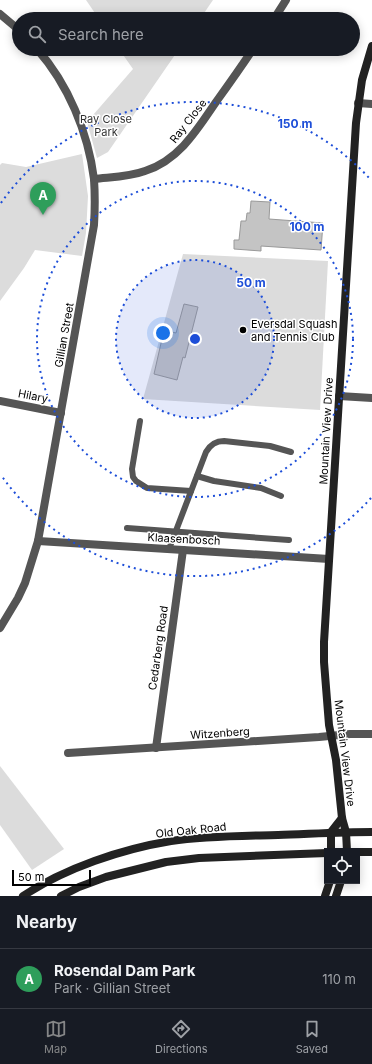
<!DOCTYPE html>
<meta charset="utf-8">
<style>
:root{--surface:#171b24;--page:#242831;--text:#f1f3f6;--muted:#9ea1a6;--line:#363941;--accent:#858687}
body{margin:0;font-family:Inter,sans-serif;background:var(--page);color:var(--text)}
.controls{position:absolute;right:12px;bottom:12px;display:grid;overflow:hidden;border-radius:0px;box-shadow:0 2px 10px #0003}
.controls button{width:36px;height:36px;display:grid;place-items:center;padding:0;border:0;border-bottom:1px solid var(--line);background:var(--surface);color:var(--text);font:20px sans-serif}
.scale{position:absolute;left:12px;bottom:10px;width:79px;box-sizing:border-box;padding-left:4px;border:2px solid #000;border-top:0;font-size:11px;line-height:14px;white-space:nowrap;color:#000;-webkit-text-stroke:3px #fff;paint-order:stroke}
.you{position:absolute;left:163px;top:333px;width:14px;height:14px;margin:-10px;border:3px solid #fff;border-radius:50%;background:#1a73e8;box-shadow:0 0 0 6px #1a73e833}
.badge{display:grid;place-items:center;width:26px;height:26px;border-radius:50%;background:var(--accent);color:#fff;font-size:13px;font-weight:700}
.pin{position:absolute;translate:-50% -33px;filter:drop-shadow(0 1px 2px #0008)}
.pin::after{content:'';position:absolute;top:21px;width:14px;height:12px;background:inherit;clip-path:polygon(0 0,100% 0,50% 100%)}
.list{margin:0;padding:0;list-style:none}
h2{display:flex;justify-content:space-between;align-items:center;height:52px;margin:0;padding:0 16px;font-size:17px}
h2 small{font-size:13px;font-weight:400;color:var(--muted)}
.list li{display:grid;grid-template-columns:26px 1fr auto;gap:12px;align-items:center;box-sizing:border-box;height:60px;padding:0 16px;border-top:1px solid var(--line)}
.list b{display:block;font-size:15px;white-space:nowrap}
.list p{margin:0;font-size:13px;white-space:nowrap;color:var(--muted)}
.list em{font-size:13px;font-style:normal;color:var(--muted)}
.icon{flex:none;width:22px;height:22px;fill:none;stroke:currentColor;stroke-width:2;stroke-linecap:round;stroke-linejoin:round}
.map{position:relative;flex:none;width:372px;height:896px;overflow:hidden}
.search{position:absolute;background:var(--surface);box-shadow:0 2px 10px #0003;left:12px;right:12px;top:12px;height:44px;display:flex;align-items:center;gap:10px;box-sizing:border-box;padding:0 14px;border-radius:22px;color:var(--muted);font-size:15px}
.sheet{height:112px;background:var(--surface)}
nav{display:flex;justify-content:space-around;align-items:center;box-sizing:border-box;height:56px;border-top:1px solid var(--line);background:var(--surface);font-size:11px;color:var(--muted)}
nav a{display:grid;justify-items:center;gap:2px}
nav .on{color:var(--accent)}
.map>svg:first-child{display:block}
.green{fill:#dcdcdc}
.building{fill:#c4c4c4;stroke:#999}
.lines{fill:none;stroke-linecap:round;stroke-linejoin:round}
.lane{stroke:#555;stroke-width:6}
.street{stroke:#555;stroke-width:8}
.secondary{stroke:#222;stroke-width:8}
.ring{fill:none;stroke:#1d4ed8;stroke-width:2;stroke-dasharray:2 4}
.poi-dot{fill:#000;stroke:#fff;stroke-width:1.5}
.labels{text-anchor:middle;dominant-baseline:central;stroke-width:3;stroke-linejoin:round;paint-order:stroke}
.park-label{font-size:11px;fill:#333;stroke:#fff}
.street-label{font-size:11px;fill:#000;stroke:#fff}
.poi-label{font-size:11px;fill:#000;stroke:#fff;text-anchor:start}
.centre{fill:#1d4ed8;stroke:#fff;stroke-width:2}
.ring-label{font-size:12px;text-anchor:middle;font-weight:bold;fill:#1d4ed8;stroke:#fff;stroke-width:3;stroke-linejoin:round;paint-order:stroke}
</style>
<div class="map">
<svg width="372" height="896" viewBox="0 0 372 896">
<rect width="100%" height="100%" fill="#fff"/>
<g class="green">
<path d="M86,0h127l-13,19h-101z"/>
<path d="M119,49h60l-71,103 -11,6 -10,-36 46,-53z"/>
<path d="M82,154l6,42 -2,37 -4,23 -47,-6 -11,18 -24,33v-136l2,-2 24,4z"/>
<path d="M183,254l145,7 -8,149 -177,-11z"/>
<path d="M0,766l64,83 -32,21 -32,-45z"/>
</g>
<g class="building">
<path d="M251,201l19,1 -1,17 54,4 -2,27 -60,-4v5l-27,-2v-9h5l2,-19h5l1,-8h3z"/>
<path d="M184,304l14,3 -13,51 -2,-1 -6,23 -23,-6 10,-44 12,3z"/>
</g>
<g class="lines">
<g class="lane">
<path d="M140,421l-8,48 1,8 3,4 11,7 44,3"/>
<path d="M197,476l17,5 47,7 20,8"/>
<path d="M127,528l162,12"/>
<path d="M169,549l37,-97c4,-7 9,-11 18,-11l46,5 21,6"/>
</g>
<g class="street">
<path d="M0,14l19,16"/>
<path d="M274,19l12,-19"/>
<path d="M358,103l14,1"/>
<path d="M94,179c17,-2 35,-2 51,-8 34,-11 52,-41 71,-69 13,-18 25,-35 37,-53"/>
<path d="M339,396l33,2"/>
<path d="M0,401l61,12"/>
<path d="M38,541l291,18"/>
<path d="M0,628l18,-30 7,-15 13,-42 56,-316c1,-16 1,-31 0,-46 -6,-47 -26,-95 -57,-130"/>
<path d="M156,748l27,-198"/>
<path d="M68,753l251,-16 31,-3h22"/>
</g>
<g class="secondary">
<path d="M331,851v-19l11,-14"/>
<path d="M347,851l-1,-19 -4,-14 -6,-58 -7,-35 -5,-63v-20l32,-519 6,-43 10,-34"/>
<path d="M357,852h15"/>
<path d="M23,896c42,-28 99,-47 148,-55 35,-5 71,-5 107,-6 31,-1 62,-3 94,-3"/>
<path d="M61,896l18,-9 27,-10 60,-15 33,-4 128,-5"/>
<path d="M325,896l5,-15"/>
<path d="M336,896l5,-15"/>
</g>
</g>
<circle cx="195" cy="339" r="79" fill="#1d4ed8" fill-opacity=".12"/>
<g class="ring">
<circle cx="195" cy="339" r="79"/>
<circle cx="195" cy="339" r="158"/>
<path d="M371 498A237 237 0 0 1 1 475M1 203A237 237 0 0 1 371 180"/>
</g>
<circle class="poi-dot" cx="243" cy="330" r="4"/>
<g class="labels">
<g class="park-label">
<text x="106" y="119">Ray Close<tspan x="106" dy="13">Park</tspan></text>
</g>
<g class="street-label">
<text transform="translate(188 121) rotate(-52)">Ray Close</text>
<text transform="translate(64 335) rotate(-80)">Gillian Street</text>
<text transform="translate(33 396) rotate(11)">Hilary</text>
<text transform="translate(326 431) rotate(-87)">Mountain View Drive</text>
<text transform="translate(184 539) rotate(3)">Klaasenbosch</text>
<text transform="translate(158 648) rotate(-82)">Cedarberg Road</text>
<text transform="translate(220 733) rotate(-4)">Witzenberg</text>
<text transform="translate(345 753) rotate(83)">Mountain View Drive</text>
<text transform="translate(191 830) rotate(-6)">Old Oak Road</text>
</g>
<g class="poi-label">
<text x="251" y="324">Eversdal Squash<tspan x="251" dy="13">and Tennis Club</tspan></text>
</g>
</g>
<circle cx="195" cy="339" r="6" class="centre"/>
<g class="ring-label">
<text x="295" y="128">150 m</text>
<text x="307" y="231">100 m</text>
<text x="251" y="287">50 m</text>
</g>
</svg>
<div class="controls">
<button><svg class="icon" aria-label="locate" viewBox="0 0 24 24"><circle cx="12" cy="12" r="6"/><path d="M12 2v4M12 18v4M2 12h4M18 12h4"/></svg></button>
</div>
<div class="scale">50 m</div>
<div class="you"></div>
<div class="pin badge" style="left:43px;top:215px;background:#2e9e5b">A</div>
<div class="search"><svg class="icon" aria-label="search" viewBox="0 0 24 24"><circle cx="10" cy="10" r="6"/><path d="M15 15l6 6"/></svg>Search here</div>
</div>
<section class="sheet">
<h2>Nearby<small></small></h2>
<ul class="list">
<li><span class="badge" style="background:#2e9e5b">A</span><div><b>Rosendal Dam Park</b><p>Park · Gillian Street</p></div><em>110 m</em></li>
</ul>
</section>
<nav>
<a class="on"><svg class="icon" aria-label="map" viewBox="0 0 24 24"><path d="M3 6l6-2 6 2 6-2v14l-6 2-6-2-6 2zM9 4v14M15 6v14"/></svg>Map</a>
<a><svg class="icon" aria-label="directions" viewBox="0 0 24 24"><path d="M12 3l9 9-9 9-9-9zM9 14v-3h6M13 9l2 2-2 2"/></svg>Directions</a>
<a><svg class="icon" aria-label="saved" viewBox="0 0 24 24"><path d="M7 4h10v16l-5-4-5 4z"/></svg>Saved</a>
</nav>
